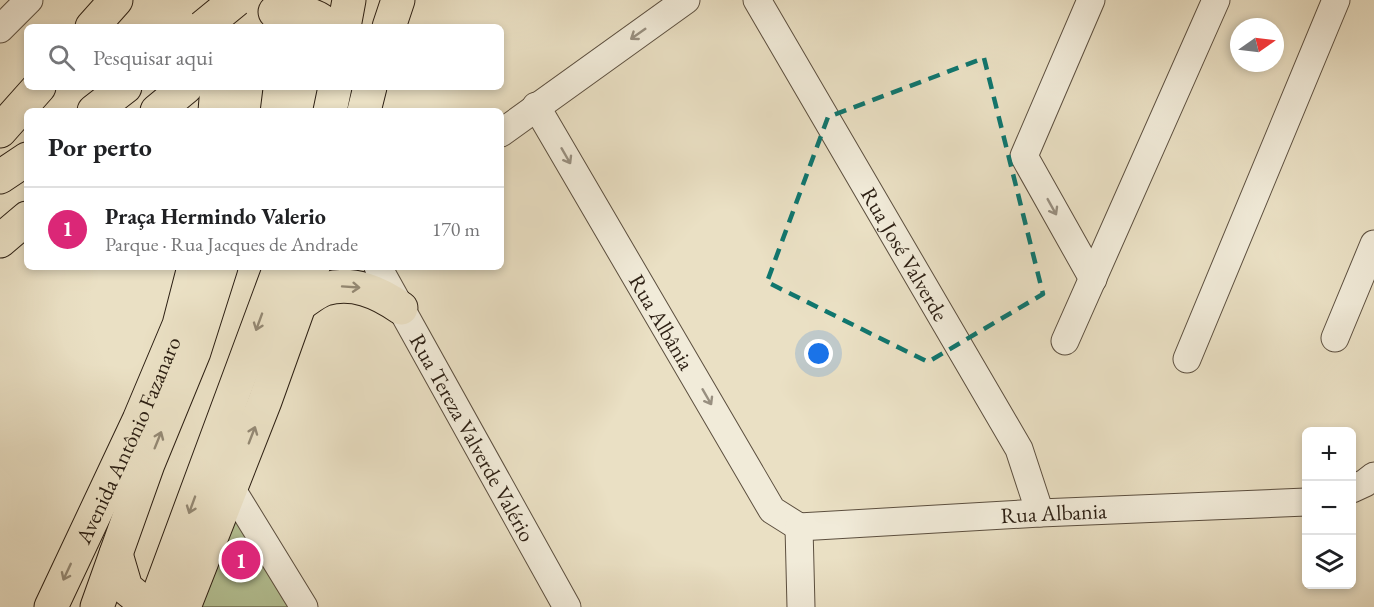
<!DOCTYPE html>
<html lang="pt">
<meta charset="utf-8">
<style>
:root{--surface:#fff;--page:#f2f2f2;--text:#202124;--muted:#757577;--line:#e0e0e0;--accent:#db2777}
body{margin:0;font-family:"EB Garamond",serif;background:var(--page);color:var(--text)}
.controls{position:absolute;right:18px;bottom:18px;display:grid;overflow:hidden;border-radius:9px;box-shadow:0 3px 9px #0003}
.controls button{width:54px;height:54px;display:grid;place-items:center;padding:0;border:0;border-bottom:2px solid var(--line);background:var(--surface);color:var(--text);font:30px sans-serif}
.compass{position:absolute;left:1230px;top:18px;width:54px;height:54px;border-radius:50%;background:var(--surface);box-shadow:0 3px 9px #0003;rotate:76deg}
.you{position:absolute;left:819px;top:354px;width:21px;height:21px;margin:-15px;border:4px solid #fff;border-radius:50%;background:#1a73e8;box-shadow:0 0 0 9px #1a73e833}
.badge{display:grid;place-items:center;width:39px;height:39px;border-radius:50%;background:var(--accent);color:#fff;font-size:20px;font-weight:700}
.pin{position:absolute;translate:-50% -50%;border:3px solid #fff;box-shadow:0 2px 6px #0006}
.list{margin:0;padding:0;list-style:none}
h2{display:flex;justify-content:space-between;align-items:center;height:78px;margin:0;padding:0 24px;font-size:26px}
h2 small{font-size:20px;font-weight:400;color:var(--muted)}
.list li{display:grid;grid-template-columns:39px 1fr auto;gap:18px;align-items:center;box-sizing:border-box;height:84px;padding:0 24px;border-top:2px solid var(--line)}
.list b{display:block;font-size:22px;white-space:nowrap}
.list p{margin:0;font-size:20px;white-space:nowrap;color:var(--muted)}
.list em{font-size:20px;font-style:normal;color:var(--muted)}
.icon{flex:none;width:33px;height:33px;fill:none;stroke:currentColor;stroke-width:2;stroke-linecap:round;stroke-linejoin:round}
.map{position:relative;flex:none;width:1374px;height:607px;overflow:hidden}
.search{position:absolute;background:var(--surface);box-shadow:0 3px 9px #0003;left:24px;top:24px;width:480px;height:66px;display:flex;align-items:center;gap:15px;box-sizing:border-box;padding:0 21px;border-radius:9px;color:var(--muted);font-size:22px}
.panel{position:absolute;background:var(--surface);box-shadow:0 3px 9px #0003;left:24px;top:108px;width:480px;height:162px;border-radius:9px}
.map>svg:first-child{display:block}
.green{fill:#b5c396;stroke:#707154;stroke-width:1.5}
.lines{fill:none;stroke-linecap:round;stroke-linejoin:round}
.minor-casing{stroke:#5c4f3f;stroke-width:29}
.major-casing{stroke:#2c1f13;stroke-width:35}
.minor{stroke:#f1ebd9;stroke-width:27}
.major{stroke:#eae0c4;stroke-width:33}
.major-bridge-casing{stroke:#2c1f13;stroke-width:35;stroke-linecap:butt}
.major-bridge{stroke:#eae0c4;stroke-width:33}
.oneway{stroke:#988f80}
.oneway2{stroke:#948974}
.marked{fill:none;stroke:#0f766e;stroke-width:4.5;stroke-dasharray:12 8;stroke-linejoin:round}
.labels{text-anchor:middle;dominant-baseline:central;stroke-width:4.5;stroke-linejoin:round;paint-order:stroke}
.street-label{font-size:22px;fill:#2c1f13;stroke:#f1ebd9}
</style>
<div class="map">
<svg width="1374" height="607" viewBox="0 0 1374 607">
<rect width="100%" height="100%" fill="#eae0c4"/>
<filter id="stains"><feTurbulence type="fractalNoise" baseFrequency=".00333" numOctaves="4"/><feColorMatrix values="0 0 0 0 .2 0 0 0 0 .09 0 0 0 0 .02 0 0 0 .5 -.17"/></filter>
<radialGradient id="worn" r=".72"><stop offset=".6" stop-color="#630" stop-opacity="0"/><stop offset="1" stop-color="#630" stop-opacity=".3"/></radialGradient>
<path class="green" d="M237,513l55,94h-92z"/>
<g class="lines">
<g class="minor-casing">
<g id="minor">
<path id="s1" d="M757,0l262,449 21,64"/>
<path d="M1091,0l-67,156 69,123"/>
<path d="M0,29l29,-29"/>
<path id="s2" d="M536,106l236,404 27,17"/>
<path d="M501,133l185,-133"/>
<path id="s3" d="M378,267l189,340"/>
<path d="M1335,338l39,-94"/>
<path d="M1065,341l151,-341"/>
<path d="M1187,359l149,-359"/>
<path d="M223,475l81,132"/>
<path d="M1352,489l13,-6 9,-7"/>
<path id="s4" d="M799,527l241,-14 266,-11"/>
<path d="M799,527l2,80"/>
</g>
</g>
<g class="major-casing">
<g id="major">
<path d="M275,12c21,0 39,-1 54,15"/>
<path d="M92,27l24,-27"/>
<path d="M344,27l5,-27"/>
<path d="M389,27l9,-27"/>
<path d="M94,111l31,-24"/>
<path d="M157,111l29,-24"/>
<path d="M215,111l2,-24"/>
<path d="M243,111l3,-24"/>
<path d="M330,111l5,-24"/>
<path d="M364,111l6,-24"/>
<path d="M0,131l39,-44"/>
<path d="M0,177l27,-18"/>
<path d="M0,241l27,-23"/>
<path d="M300,304c8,-5 16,-12 25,-15 28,-8 53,3 76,19"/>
<path d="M116,554l10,34 23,19"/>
<path id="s5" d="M51,607l88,-187 40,-95 15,-58"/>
<path d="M97,607l51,-143 46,-112 27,-85"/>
<path d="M154,607l126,-340"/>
<path d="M184,607l81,-206 48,-134"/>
</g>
</g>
<use href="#minor" class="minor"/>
<use href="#major" class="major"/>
<g class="major-bridge-casing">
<path id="major-bridge" d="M203,27l33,-27"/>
</g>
<use href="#major-bridge" class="major-bridge"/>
</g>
<defs><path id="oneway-shaft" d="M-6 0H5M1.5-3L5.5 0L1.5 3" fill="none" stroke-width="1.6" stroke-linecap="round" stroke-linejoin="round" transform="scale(1.5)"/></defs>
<g class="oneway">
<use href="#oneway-shaft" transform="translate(638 34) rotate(145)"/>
<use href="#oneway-shaft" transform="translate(566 156) rotate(60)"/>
<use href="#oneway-shaft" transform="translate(1052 207) rotate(61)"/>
<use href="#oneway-shaft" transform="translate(707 397) rotate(60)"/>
</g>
<g class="oneway2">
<use href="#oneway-shaft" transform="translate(351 287) rotate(4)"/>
<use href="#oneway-shaft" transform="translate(259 322) rotate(110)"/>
<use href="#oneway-shaft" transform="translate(252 435) rotate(-69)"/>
<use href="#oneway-shaft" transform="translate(158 440) rotate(-68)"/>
<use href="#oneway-shaft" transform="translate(192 505) rotate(110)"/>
<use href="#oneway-shaft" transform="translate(67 572) rotate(115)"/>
</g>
<path class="marked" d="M984,58l59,236 -115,68 -161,-80 61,-165z"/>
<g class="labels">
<g class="street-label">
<text stroke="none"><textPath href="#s1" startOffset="294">Rua José Valverde</textPath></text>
<text stroke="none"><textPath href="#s2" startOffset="250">Rua Albânia</textPath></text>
<text stroke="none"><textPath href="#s3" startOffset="195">Rua Tereza Valverde Valério</textPath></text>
<text stroke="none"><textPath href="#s5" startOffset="184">Avenida Antônio Fazanaro</textPath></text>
<text stroke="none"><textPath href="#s4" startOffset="255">Rua Albania</textPath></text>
</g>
</g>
<rect width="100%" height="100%" filter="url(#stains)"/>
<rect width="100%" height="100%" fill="url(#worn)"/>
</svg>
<div class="controls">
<button>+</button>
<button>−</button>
<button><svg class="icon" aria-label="layers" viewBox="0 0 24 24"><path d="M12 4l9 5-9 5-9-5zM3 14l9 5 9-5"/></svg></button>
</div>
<svg class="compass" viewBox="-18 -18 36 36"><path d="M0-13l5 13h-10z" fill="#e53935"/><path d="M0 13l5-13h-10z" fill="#757577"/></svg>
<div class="you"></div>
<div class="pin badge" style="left:241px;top:560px">1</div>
<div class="search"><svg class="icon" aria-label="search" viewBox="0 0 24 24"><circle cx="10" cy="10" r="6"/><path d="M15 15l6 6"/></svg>Pesquisar aqui</div>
<section class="panel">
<h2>Por perto<small></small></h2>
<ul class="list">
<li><span class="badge">1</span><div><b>Praça Hermindo Valerio</b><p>Parque · Rua Jacques de Andrade</p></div><em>170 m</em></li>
</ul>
</section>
</div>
